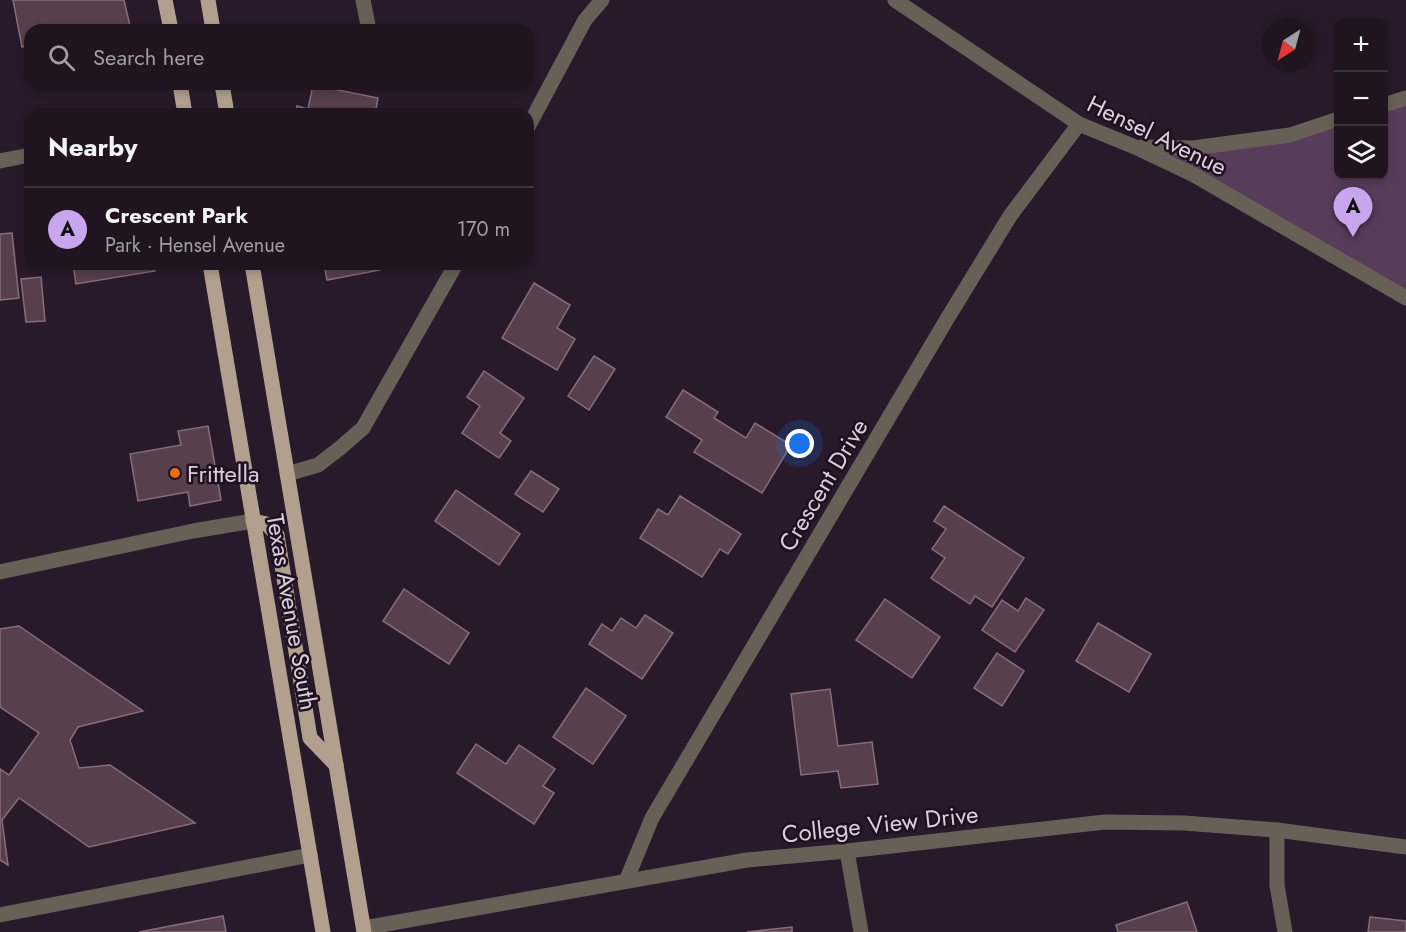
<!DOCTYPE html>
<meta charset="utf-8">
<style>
:root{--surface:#1f1420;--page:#2c212d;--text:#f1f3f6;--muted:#a19ea5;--line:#3c333e;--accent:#c9a5ee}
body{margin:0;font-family:Jost,sans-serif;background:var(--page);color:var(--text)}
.controls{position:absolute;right:18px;top:18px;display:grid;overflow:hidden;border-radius:12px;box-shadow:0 3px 9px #0003}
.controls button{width:54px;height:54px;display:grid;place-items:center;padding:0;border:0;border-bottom:2px solid var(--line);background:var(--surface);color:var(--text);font:30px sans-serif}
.compass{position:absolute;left:1262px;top:18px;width:54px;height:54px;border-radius:50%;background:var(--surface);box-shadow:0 3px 9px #0003;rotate:216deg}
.you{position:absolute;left:800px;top:444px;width:21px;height:21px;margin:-15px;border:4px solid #fff;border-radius:50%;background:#1a73e8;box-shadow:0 0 0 9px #1a73e833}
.badge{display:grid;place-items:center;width:39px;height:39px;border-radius:50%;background:var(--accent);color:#111;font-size:20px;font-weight:700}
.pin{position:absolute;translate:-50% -50px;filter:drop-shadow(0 2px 3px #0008)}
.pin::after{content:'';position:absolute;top:32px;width:21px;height:18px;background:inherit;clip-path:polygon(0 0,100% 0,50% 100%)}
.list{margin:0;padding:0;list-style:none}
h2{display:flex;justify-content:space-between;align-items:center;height:78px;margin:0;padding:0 24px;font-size:26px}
h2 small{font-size:20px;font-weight:400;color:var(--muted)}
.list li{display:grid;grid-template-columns:39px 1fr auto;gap:18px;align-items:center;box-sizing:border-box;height:84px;padding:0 24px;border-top:2px solid var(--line)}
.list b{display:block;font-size:22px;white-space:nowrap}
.list p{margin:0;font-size:20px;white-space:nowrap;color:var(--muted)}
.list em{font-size:20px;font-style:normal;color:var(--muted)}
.icon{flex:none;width:33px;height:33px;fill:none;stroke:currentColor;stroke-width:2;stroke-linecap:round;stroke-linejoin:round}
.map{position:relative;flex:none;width:1406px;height:932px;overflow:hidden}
.search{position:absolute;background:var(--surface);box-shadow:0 3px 9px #0003;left:24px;top:24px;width:510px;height:66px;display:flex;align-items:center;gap:15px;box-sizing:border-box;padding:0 21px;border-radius:18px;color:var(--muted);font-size:22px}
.panel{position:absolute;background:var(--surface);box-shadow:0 3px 9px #0003;left:24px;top:108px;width:510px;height:162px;border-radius:18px}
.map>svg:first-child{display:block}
.green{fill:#583d5a}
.building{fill:#573f4d;stroke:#876d7c;stroke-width:1.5}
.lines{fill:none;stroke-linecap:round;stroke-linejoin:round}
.minor{stroke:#686057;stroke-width:15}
.major{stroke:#b0a08d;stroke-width:15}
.food-dot{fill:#e8710a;stroke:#1f1021;stroke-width:2}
.labels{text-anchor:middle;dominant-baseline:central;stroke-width:5;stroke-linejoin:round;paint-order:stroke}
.street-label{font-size:24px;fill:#dacfdb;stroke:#1f1021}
.poi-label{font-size:24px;fill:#dacfdb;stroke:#1f1021;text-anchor:start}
</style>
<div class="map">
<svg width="1406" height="932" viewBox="0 0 1406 932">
<rect width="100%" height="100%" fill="#291a2b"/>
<path class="green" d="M1406,98v200l-271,-151 58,1 145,-29v57h46v-71z"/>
<g class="building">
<path d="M13,0h111l6,26 -20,4h-80v15l-8,2z"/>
<path d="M313,85l65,13 -3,16h-80l2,-8 11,3z"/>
<path d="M12,233l7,65 -19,2v-66z"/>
<path d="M73,264h81l1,7 -79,13z"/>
<path d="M324,264h55l1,6 -53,10z"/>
<path d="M41,277l4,44 -19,1 -5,-43z"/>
<path d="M534,283l36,22 -13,23 18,11 -18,31 -55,-32z"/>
<path d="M594,356l21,13 -26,41 -21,-14z"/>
<path d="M484,371l40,27 -24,35 11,8 -12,17 -37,-25 18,-27 -13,-9z"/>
<path d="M683,390l35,22 -4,6 32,20 9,-15 36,22 -29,48 -68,-41 8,-12 -36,-23z"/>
<path d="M208,426l13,74 -31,6 -2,-14 -50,9 -8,-47 51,-9 -3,-14z"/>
<path d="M531,471l28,18 -16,23 -28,-18z"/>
<path d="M456,490l64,44 -21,31 -64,-44z"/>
<path d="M680,496l61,38 -13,20 -8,-5 -18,28 -62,-39 18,-29 10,6z"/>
<path d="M944,506l80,52 -32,49 -17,-11 -5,8 -39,-26 14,-20 -13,-9 14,-20 -12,-8z"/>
<path d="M404,589l65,44 -20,31 -66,-43z"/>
<path d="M1026,598l18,12 -29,42 -33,-22 20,-30 16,11z"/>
<path d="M885,599l55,38 -28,41 -56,-38z"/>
<path d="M645,615l28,18 -31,46 -53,-35 13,-20 10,7 9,-13 15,10z"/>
<path d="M1098,623l53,31 -22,38 -53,-31z"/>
<path d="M19,626l124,85 -65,16 -8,13 9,28 31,-3 85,58 -106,24 -70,-49 -17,22 6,45 -8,-5v-91l9,6 30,-42 -39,-26v-78z"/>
<path d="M997,653l27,18 -22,35 -28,-18z"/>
<path d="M586,688l40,28 -33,48 -40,-27z"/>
<path d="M830,689l8,57 34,-4 6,42 -37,4 -3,-17 -37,4 -10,-81z"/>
<path d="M476,744l30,20 13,-19 36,24 -12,17 11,7 -20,31 -77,-51z"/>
<path d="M1187,902l10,30h-79l-2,-7z"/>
<path d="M223,916l3,16h-87z"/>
<path d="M1370,917l36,4v11h-38z"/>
<path d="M792,927v5h-45z"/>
</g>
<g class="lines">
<g class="minor">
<path d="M363,0l6,30"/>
<path d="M895,0l184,124 56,23 59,28 212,123"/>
<path d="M1384,105l22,-7"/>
<path d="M528,127l57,-107 17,-20"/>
<path d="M1141,147l52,1 97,-13 48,-16"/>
<path d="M0,161l30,-6"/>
<path d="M287,474l31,-9 22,-17 23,-20 93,-164"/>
<path d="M0,572l193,-41 60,-10"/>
<path d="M1277,830v55l8,47"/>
<path d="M847,851l14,81"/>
<path d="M626,881l26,-63 295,-499 63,-103 69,-92"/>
<path d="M0,915l310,-60"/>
<path d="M364,928l383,-68 100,-9 258,-29 79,1 93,7 129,17"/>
</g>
<g class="major">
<path d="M165,0l6,30"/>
<path d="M208,0l5,30"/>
<path d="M180,84l5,30"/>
<path d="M222,84l5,30"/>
<path d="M210,264l113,668"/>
<path d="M252,264l112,668"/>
<path d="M253,521l14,3 10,11 33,203 26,27"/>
</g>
</g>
<circle class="food-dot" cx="175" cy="473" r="6"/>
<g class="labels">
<g class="street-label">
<text transform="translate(1157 135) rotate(26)">Hensel Avenue</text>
<text transform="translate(823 485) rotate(-59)">Crescent Drive</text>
<text transform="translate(292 612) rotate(80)">Texas Avenue South</text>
<text transform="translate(880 824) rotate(-6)">College View Drive</text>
</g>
<g class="poi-label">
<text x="187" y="473">Frittella</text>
</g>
</g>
</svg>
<div class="controls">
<button>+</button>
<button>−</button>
<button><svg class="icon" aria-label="layers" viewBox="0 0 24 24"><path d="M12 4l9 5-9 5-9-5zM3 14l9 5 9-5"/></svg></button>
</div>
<svg class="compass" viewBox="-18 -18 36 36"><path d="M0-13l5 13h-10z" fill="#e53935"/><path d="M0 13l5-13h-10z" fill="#a19ea5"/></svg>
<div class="you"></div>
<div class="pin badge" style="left:1353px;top:237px">A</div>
<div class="search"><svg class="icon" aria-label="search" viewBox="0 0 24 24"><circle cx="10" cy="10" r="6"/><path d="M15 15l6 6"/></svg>Search here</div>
<section class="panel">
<h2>Nearby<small></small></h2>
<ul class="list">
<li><span class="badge">A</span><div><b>Crescent Park</b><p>Park · Hensel Avenue</p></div><em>170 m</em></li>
</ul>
</section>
</div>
